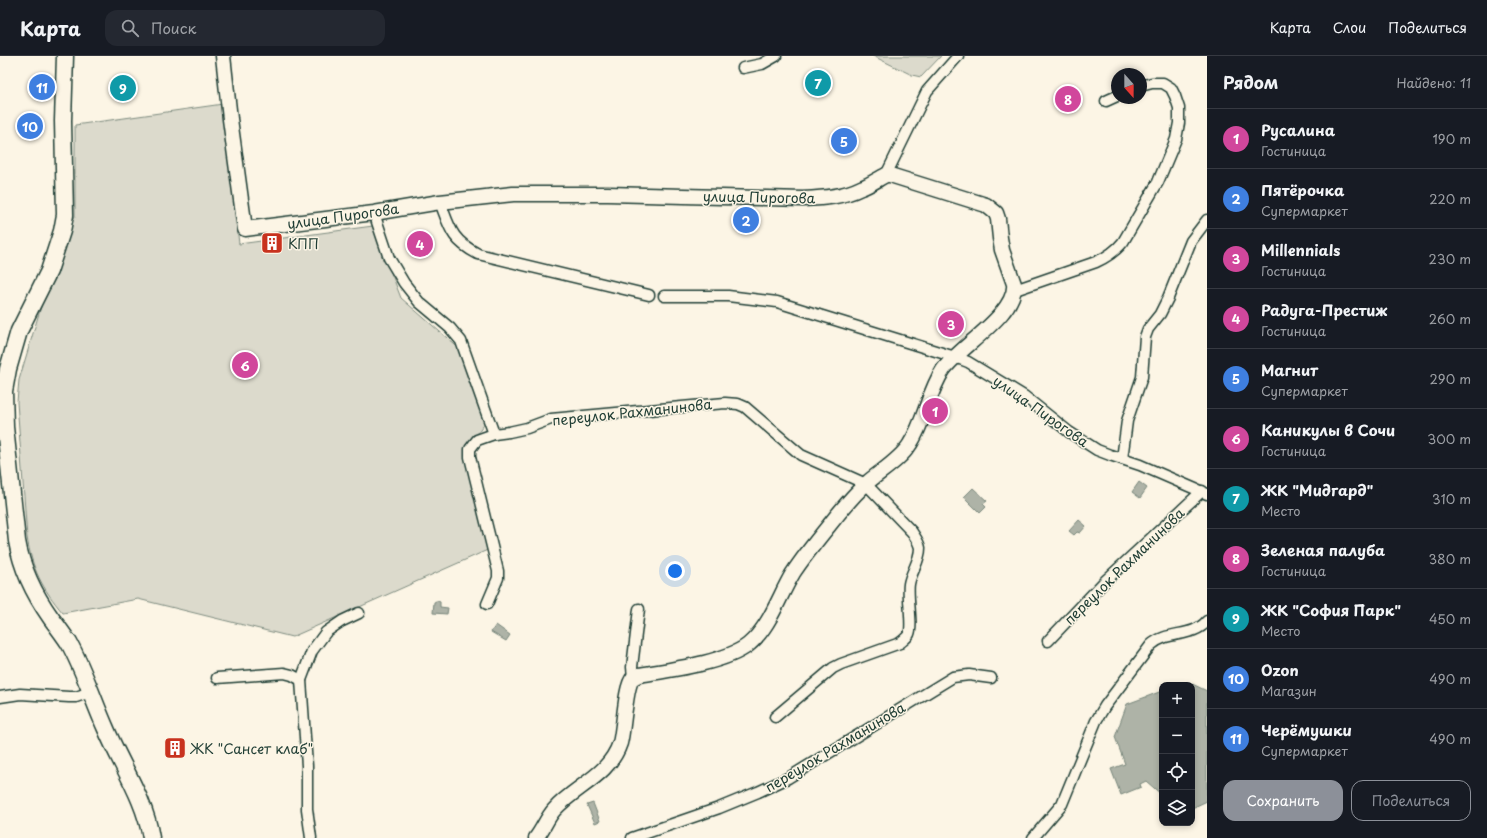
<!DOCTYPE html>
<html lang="ru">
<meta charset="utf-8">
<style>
:root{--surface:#171b24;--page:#242831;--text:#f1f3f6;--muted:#9ea1a6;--line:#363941;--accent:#8c9099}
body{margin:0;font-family:"Playpen Sans",sans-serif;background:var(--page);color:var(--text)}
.controls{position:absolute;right:12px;bottom:12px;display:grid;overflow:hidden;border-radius:8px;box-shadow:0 2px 6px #0003}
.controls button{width:36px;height:36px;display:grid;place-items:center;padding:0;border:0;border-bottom:1px solid var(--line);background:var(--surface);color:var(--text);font:20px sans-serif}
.compass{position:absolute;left:1111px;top:12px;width:36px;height:36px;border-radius:50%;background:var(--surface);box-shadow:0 2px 6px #0003;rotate:159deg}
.you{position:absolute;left:675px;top:515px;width:14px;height:14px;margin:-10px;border:3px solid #fff;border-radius:50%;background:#1a73e8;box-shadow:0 0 0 6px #1a73e833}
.badge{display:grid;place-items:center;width:26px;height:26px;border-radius:50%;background:var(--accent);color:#fff;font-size:13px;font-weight:700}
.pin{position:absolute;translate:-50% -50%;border:2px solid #fff;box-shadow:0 1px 4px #0006}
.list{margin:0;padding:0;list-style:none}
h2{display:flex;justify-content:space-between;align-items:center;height:52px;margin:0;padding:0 16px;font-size:17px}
h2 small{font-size:13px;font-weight:400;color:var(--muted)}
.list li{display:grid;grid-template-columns:26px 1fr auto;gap:12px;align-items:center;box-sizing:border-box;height:60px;padding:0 16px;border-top:1px solid var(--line)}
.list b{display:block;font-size:15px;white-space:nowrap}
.list p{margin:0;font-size:13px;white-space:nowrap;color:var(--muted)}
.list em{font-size:13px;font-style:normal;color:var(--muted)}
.actions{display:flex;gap:8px;padding:12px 16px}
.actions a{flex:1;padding:9px 0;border:1px solid var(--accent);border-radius:12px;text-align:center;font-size:14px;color:var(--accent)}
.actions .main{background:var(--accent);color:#fff}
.icon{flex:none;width:22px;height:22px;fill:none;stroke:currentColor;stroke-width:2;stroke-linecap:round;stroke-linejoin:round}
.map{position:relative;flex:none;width:1207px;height:782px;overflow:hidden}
header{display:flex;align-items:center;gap:24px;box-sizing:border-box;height:56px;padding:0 20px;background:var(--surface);border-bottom:1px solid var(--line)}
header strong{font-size:19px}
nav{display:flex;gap:22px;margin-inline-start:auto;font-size:14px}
.search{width:280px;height:36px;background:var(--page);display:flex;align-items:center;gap:10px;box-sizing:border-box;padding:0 14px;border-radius:12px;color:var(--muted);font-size:15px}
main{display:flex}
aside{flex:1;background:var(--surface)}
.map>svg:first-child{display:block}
.green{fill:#dcdacc;stroke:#7e8c80}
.water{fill:#aeb3a7;stroke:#758479}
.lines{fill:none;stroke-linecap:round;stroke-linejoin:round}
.street-casing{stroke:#1f3d34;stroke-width:13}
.secondary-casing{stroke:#1f3d34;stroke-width:17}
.primary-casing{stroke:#1f3d34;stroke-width:19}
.street{stroke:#fcf5e5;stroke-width:10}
.secondary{stroke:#fcf5e5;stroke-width:14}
.primary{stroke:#fcf5e5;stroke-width:16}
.labels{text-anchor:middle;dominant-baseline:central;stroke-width:3;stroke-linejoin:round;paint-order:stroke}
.street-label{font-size:14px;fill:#1f3d34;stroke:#fcf5e5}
.poi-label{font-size:14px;fill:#1f3d34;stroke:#fcf5e5;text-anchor:start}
</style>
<header>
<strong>Карта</strong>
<div class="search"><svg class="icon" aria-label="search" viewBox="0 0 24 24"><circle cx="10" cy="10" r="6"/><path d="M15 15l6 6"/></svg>Поиск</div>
<nav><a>Карта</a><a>Слои</a><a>Поделиться</a></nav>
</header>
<main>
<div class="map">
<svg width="1207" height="782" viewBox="0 0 1207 782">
<rect width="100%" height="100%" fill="#fcf5e5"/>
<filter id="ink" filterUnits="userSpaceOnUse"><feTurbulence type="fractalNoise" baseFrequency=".025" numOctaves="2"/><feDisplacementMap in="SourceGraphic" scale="8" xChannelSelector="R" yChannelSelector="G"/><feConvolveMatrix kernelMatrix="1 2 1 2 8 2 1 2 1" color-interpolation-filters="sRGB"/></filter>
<g filter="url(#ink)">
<g class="green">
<path d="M873,0h68l-20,21 -9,-2z"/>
<path d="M223,48l16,140 134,-18 28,72 61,53 24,71 -20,27 26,99 -200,89 -154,-38 -75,14c-21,-25 -31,-44 -36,-76l-10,-135 2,-22 39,-130 17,-34v-91z"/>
</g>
<g class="water">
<path d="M1139,426l8,6 -7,10 -8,-6z"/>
<path d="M973,432l14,13 -4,3 3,3 -6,6 -16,-16z"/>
<path d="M1079,464l7,6 -6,7 -3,-1 -3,3 -5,-4z"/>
<path d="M436,545h2l2,1v5l8,1 -1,6 -14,-1 1,-11z"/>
<path d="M496,569l14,10 -4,6 -15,-9z"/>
<path d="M1188,626l19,9v110l-15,7v-123h-12z"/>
<path d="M1162,635v104l-16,-14 -6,3 1,3 -20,8 -10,-26 14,-5 -10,-27 12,-33z"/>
<path d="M593,747l7,18 -5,2 -8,-18z"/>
</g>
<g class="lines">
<g class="street-casing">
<g id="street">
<path d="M743,12l19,-4 14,-8"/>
<path d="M1106,45l11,-5"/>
<path d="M886,119l41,-84 31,-35"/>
<path d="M440,146c10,26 11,38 38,52l171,41"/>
<path d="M374,157l15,45 15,25 15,19 31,26 11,13 33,93"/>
<path d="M1015,234l81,-28c11,-5 19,-10 27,-20l35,-60 18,-43 3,-16v-15l-4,-12 -4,-8 -8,-5h-11l-11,3"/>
<path d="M664,240h64l49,6 178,55 13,5 56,34 45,36 28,18 13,5 30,10 67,29"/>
<path d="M1122,403l5,-38 15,-44 3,-40 3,-8 12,-15 8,-16 23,-57 16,-21"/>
<path d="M487,548l11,-26v-7l-28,-114v-8l7,-9 17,-6 15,-2 18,-4 24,-9 174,-16 13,1 7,3 56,48 65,29 46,48c3,5 7,10 8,16 0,13 -9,24 -11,36 -2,12 4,42 0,50 -2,4 -6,6 -9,9l-59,21 -8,4 -58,49"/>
<path d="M1048,585l57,-60 97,-90"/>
<path d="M217,622l67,-5 8,2 9,5"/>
<path d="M633,622l-1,-11 7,-58"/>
<path d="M0,641l20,-3 49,3h7l14,-5"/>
<path d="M311,782l-4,-29v-43l-6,-86 11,-29 14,-19 16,-11 17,-8"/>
<path d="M632,782l87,-30 39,-16 30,-14 165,-101 16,-2 22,3"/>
<path d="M1033,782l29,-34 34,-83 9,-15 46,-61c16,-15 42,-7 56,-24"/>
</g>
</g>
<g class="secondary-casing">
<path id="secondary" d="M223,0l7,63 15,110 129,-16 66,-11 73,-8h95l195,5c20,-1 40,-2 58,-11 9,-3 17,-9 25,-13h4l96,30 10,8 2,6 2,19 2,12 12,34c3,30 -54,62 -71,86 -15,23 -18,51 -33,74 -9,15 -29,27 -42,38 -14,12 -26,27 -37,41 -13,16 -27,33 -38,50 -14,23 -23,54 -45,72 -23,18 -80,25 -109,30 -2,1 -4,2 -6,3 -8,8 -9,51 -13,65 -11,33 -45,43 -66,67 -7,8 -11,19 -18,28"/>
</g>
<g class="primary-casing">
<path id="primary" d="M65,0l-2,65 2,94 -3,16 -13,40 -30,60 -11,38 -4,22 1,36 12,114c5,29 17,53 34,77 6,8 12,16 18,25 15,27 24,57 37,86 15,36 39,70 45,109"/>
</g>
<use href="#street" class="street"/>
<use href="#secondary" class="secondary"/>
<use href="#primary" class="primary"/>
</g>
</g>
<defs>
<g id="building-square" transform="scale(1.15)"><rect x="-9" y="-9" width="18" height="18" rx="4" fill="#c8321e" stroke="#fcf5e5"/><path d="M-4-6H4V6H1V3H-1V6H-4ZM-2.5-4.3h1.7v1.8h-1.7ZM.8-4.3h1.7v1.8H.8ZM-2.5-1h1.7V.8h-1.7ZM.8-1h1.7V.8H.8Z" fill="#fff"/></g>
</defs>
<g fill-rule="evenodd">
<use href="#building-square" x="272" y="187"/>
<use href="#building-square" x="175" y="692"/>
</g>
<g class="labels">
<g class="street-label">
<text transform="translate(759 141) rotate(1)">улица Пирогова</text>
<text transform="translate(343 160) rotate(-8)">улица Пирогова</text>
<text transform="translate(1041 355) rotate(35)">улица Пирогова</text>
<text transform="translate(632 356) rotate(-6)">переулок Рахманинова</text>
<text transform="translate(1124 510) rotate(-44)">переулок Рахманинова</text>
<text transform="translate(835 691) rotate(-31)">переулок Рахманинова</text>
</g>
<g class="poi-label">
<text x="288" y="187">КПП</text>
<text x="190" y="692">ЖК "Сансет клаб"</text>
</g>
</g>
</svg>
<div class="controls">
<button>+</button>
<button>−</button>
<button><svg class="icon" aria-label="locate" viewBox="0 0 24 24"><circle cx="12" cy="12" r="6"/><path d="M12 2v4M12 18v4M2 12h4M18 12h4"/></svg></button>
<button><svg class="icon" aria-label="layers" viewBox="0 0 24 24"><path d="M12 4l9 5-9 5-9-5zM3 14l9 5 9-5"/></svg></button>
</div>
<svg class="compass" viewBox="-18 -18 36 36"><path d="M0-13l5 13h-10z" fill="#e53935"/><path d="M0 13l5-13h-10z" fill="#9ea1a6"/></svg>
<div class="you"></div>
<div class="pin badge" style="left:935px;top:355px;background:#d1479c">1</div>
<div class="pin badge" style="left:746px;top:164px;background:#3f7fe0">2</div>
<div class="pin badge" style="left:951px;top:268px;background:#d1479c">3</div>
<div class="pin badge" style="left:420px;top:188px;background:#d1479c">4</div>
<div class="pin badge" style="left:844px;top:85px;background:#3f7fe0">5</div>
<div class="pin badge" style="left:245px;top:309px;background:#d1479c">6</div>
<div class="pin badge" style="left:818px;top:27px;background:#0f9aa8">7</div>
<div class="pin badge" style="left:1068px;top:43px;background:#d1479c">8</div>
<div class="pin badge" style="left:123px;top:32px;background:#0f9aa8">9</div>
<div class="pin badge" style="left:30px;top:70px;background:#3f7fe0">10</div>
<div class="pin badge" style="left:42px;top:31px;background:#3f7fe0">11</div>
</div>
<aside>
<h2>Рядом<small>Найдено: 11</small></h2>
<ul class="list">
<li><span class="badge" style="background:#d1479c">1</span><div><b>Русалина</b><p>Гостиница</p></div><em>190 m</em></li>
<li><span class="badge" style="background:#3f7fe0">2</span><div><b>Пятёрочка</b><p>Супермаркет</p></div><em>220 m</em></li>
<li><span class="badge" style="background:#d1479c">3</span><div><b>Millennials</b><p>Гостиница</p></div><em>230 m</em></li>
<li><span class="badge" style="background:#d1479c">4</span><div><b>Радуга-Престиж</b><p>Гостиница</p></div><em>260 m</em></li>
<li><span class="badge" style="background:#3f7fe0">5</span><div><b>Магнит</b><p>Супермаркет</p></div><em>290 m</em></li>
<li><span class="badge" style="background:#d1479c">6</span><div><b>Каникулы в Сочи</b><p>Гостиница</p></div><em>300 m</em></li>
<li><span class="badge" style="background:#0f9aa8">7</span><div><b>ЖК &quot;Мидгард&quot;</b><p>Место</p></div><em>310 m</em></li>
<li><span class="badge" style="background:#d1479c">8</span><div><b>Зеленая палуба</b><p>Гостиница</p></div><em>380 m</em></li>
<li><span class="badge" style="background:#0f9aa8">9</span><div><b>ЖК &quot;София Парк&quot;</b><p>Место</p></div><em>450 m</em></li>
<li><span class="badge" style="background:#3f7fe0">10</span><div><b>Ozon</b><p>Магазин</p></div><em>490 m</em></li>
<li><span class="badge" style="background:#3f7fe0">11</span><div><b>Черёмушки</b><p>Супермаркет</p></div><em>490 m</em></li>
</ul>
<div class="actions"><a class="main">Сохранить</a><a>Поделиться</a></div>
</aside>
</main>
